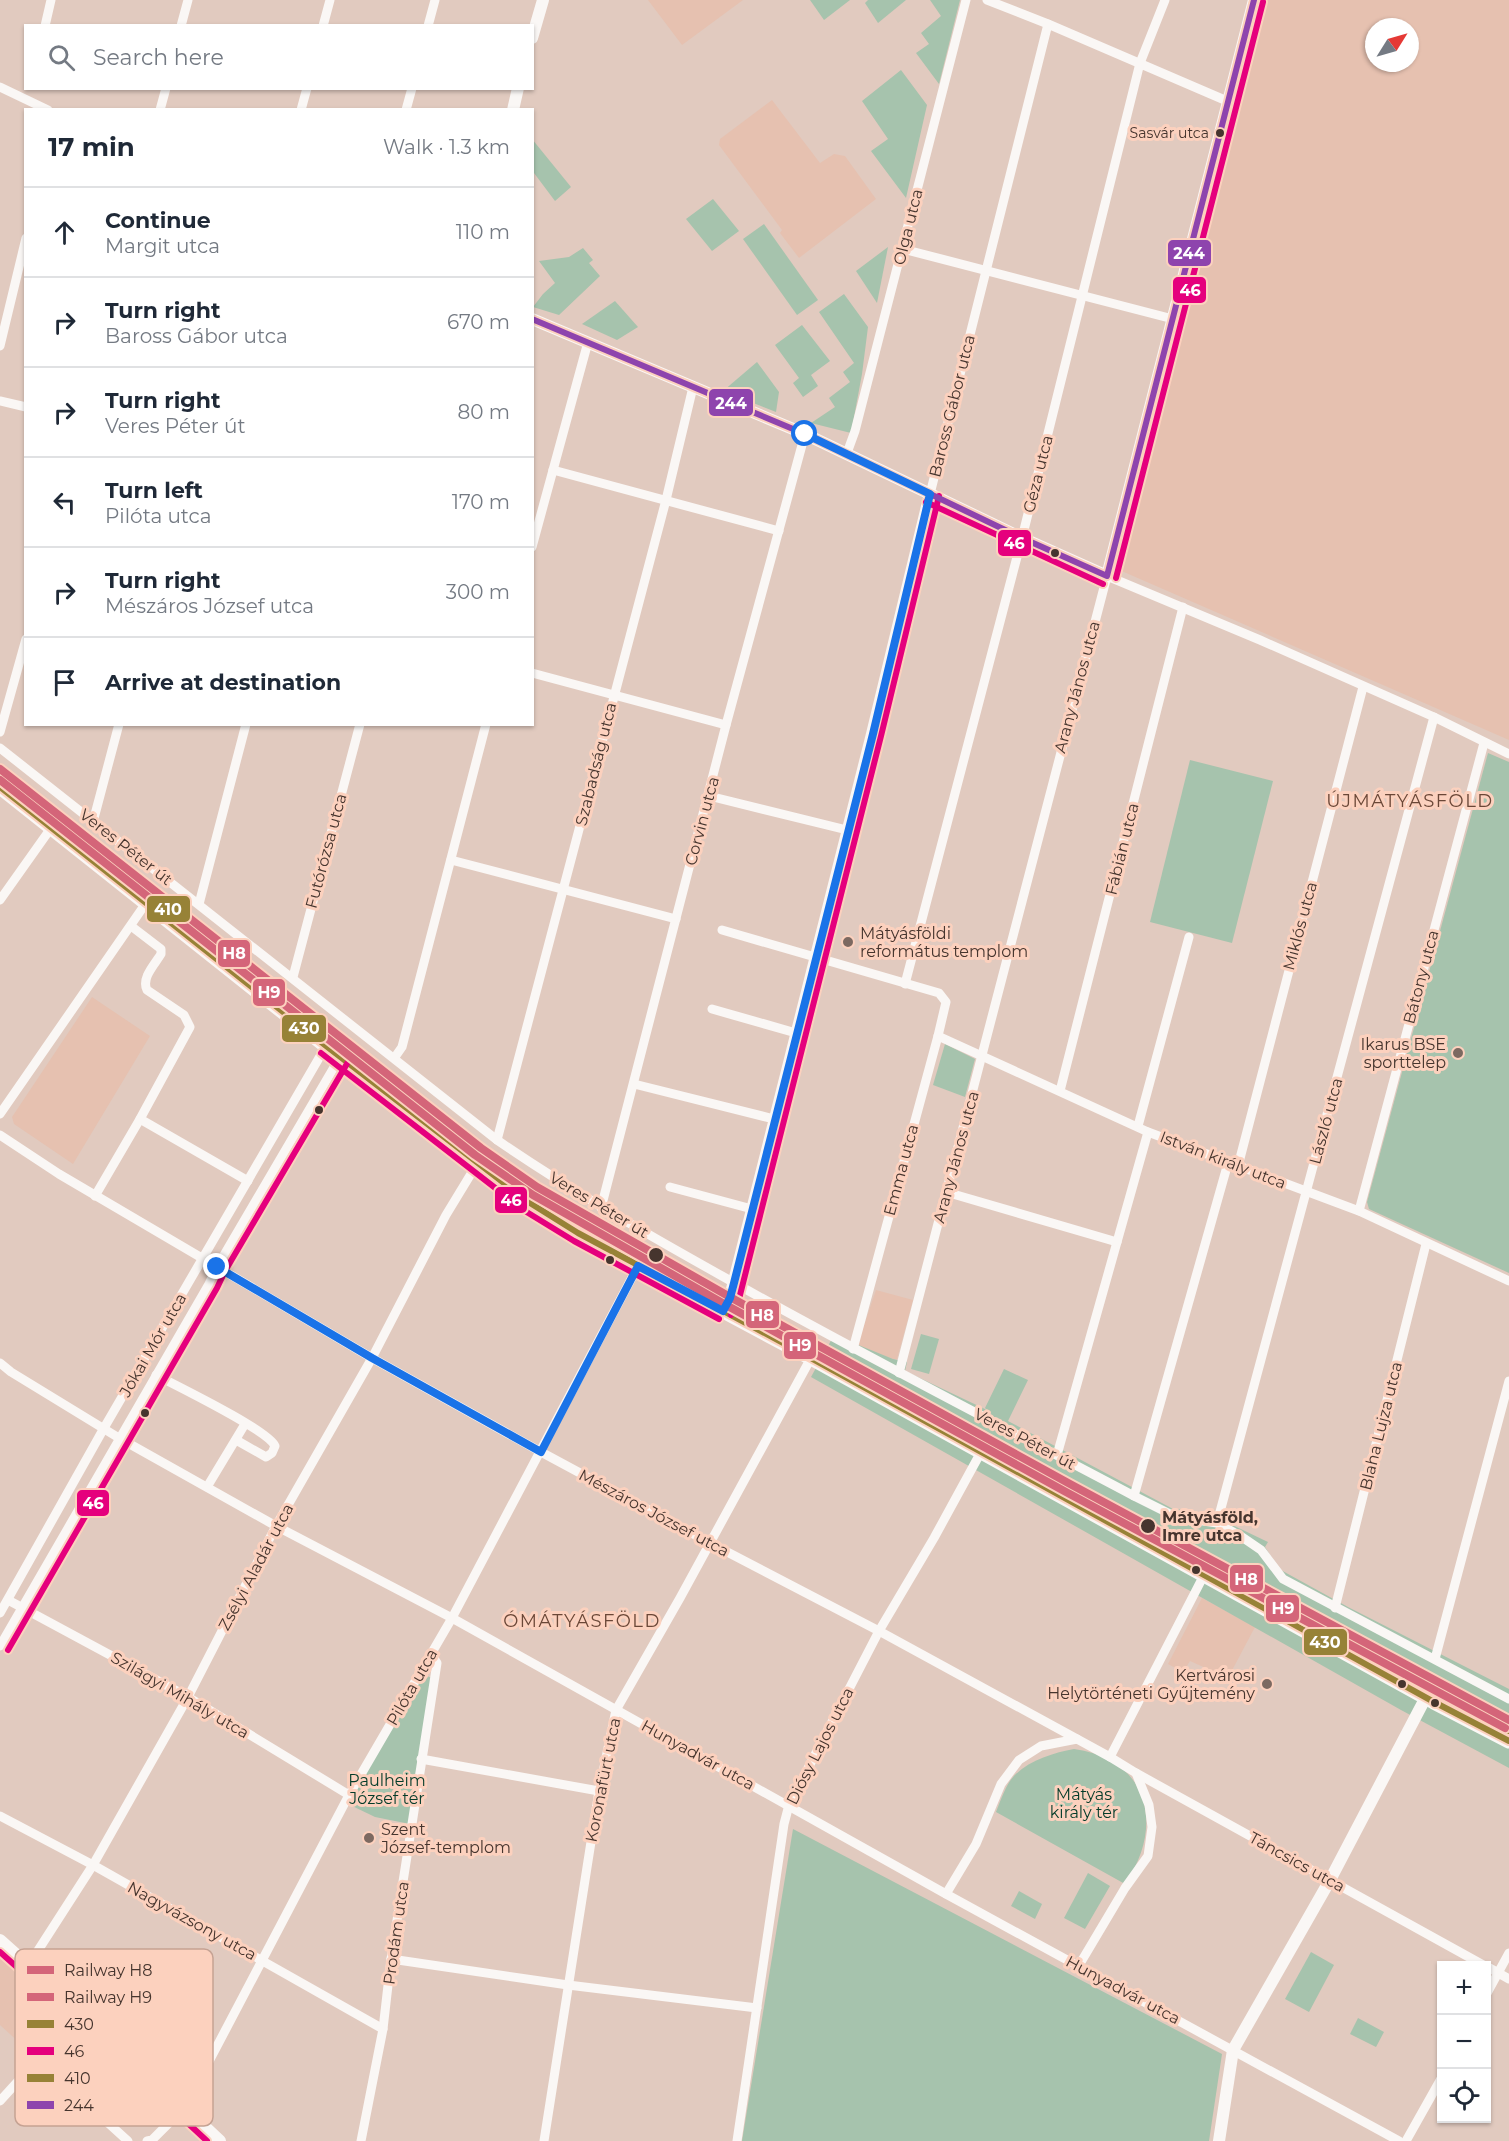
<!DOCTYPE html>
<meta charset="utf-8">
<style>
:root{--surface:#fff;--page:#f2f2f3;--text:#1f2937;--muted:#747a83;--line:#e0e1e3}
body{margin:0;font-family:Montserrat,sans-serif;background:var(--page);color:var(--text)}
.controls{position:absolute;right:18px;bottom:18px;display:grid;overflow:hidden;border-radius:0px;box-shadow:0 2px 4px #0004}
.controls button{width:54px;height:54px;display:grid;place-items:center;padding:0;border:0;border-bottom:2px solid var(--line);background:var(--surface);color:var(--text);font:30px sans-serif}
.compass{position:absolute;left:1365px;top:18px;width:54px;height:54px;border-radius:50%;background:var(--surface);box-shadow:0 2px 4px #0004;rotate:53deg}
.stop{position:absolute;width:18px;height:18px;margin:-14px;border:4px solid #1a73e8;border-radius:50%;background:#fff}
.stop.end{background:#1a73e8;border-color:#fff;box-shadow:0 2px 6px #0008}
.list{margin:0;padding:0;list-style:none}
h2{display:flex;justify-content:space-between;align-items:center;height:78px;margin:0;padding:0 24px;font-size:26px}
h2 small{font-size:20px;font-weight:400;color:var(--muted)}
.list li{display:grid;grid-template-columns:39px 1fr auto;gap:18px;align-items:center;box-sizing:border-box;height:90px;padding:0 24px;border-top:2px solid var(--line)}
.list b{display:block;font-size:22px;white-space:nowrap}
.list p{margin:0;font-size:20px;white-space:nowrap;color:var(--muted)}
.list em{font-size:20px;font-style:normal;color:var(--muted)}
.icon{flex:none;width:33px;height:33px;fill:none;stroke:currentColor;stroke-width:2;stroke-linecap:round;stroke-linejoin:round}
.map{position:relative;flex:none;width:1509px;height:2141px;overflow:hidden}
.search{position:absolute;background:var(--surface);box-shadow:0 2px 4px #0004;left:24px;top:24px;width:510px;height:66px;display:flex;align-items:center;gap:15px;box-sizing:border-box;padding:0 21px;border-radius:0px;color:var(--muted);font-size:22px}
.panel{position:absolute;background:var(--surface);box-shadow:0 2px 4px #0004;left:24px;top:108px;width:510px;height:618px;border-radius:0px}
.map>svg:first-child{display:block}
.built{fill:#e6c1b0;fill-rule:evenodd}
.green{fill:#a6c3ad}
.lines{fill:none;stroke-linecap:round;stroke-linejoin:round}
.minor{stroke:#faf7f5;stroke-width:9}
.tertiary{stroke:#faf7f5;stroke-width:12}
.primary{stroke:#faf7f5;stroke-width:15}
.bus-1-casing{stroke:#fcd1be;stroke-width:10}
.bus-2-casing{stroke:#fcd1be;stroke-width:10}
.bus-3-casing{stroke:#fcd1be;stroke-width:10}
.bus-4-casing{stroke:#fcd1be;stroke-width:10}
.bus-1{stroke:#978237;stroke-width:6}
.bus-2{stroke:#e5007d;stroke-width:6}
.bus-3{stroke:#978237;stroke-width:6}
.bus-4{stroke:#8e44ad;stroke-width:6}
.rail-1-casing{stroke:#fcd1be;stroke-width:12}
.rail-2-casing{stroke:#fcd1be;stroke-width:12}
.rail-1{stroke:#d46579;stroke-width:8}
.rail-2{stroke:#d46579;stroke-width:8}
.route{stroke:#1a73e8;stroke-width:8}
.bus-dot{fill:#46352e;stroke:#fcd1be;stroke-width:2}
.poi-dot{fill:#7c6961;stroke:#fcd1be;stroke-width:2}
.labels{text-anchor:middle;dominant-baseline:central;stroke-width:6;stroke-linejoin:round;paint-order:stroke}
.bus-label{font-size:14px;fill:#46352e;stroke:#fcd1be;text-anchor:end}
.street-label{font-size:16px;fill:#46352e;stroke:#fcd1be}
.poi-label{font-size:16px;fill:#46352e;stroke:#fcd1be;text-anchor:start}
.stop-label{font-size:16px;font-weight:bold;fill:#46352e;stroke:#fcd1be;text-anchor:start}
.park-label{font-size:16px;fill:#033b29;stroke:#fcd1be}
.neighbourhood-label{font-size:18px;letter-spacing:1.5px;fill:#6a4737;stroke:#fcd1be}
.key{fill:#fcd1be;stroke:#c5a293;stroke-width:1.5}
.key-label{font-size:16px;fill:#46352e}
.line-badge{stroke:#fcd1be;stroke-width:2}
.badge-label{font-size:16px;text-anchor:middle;font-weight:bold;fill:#fff}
</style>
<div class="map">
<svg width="1509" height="2141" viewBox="0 0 1509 2141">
<rect width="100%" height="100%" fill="#e1cabf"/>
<g class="built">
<path d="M648,0h95l-61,45z"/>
<path d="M1263,0h246v740l-392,-171zM1374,27h36v36h-36z"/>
<path d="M772,100l48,63 14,-9 11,2 31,43 -77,59 -19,-25 2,-3 -63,-85 1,-6z"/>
<path d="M92,997l58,39 -77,128 -59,-40 -2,-7z"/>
<path d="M876,1290l37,10 -16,59h-4l-36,-13z"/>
<path d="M1202,1598l53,29 -27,51 -38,-17 -7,11 -15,-8z"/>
<path d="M0,1957l68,60 -35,38 -33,-30z"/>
</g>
<g class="green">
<path d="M810,0h40l-26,20z"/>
<path d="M868,0h38l-28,23 -13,-20z"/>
<path d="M930,0h30l-21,84 -23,-31 13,-9 -8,-11 20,-17z"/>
<path d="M901,70l26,35 -21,93 -35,-47 17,-12 -26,-38z"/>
<path d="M532,139l39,48 -16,14 -21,-28 -1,1z"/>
<path d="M713,199l26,32 -27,20 -26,-32z"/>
<path d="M764,224l54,76 -21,15 -54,-76z"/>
<path d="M888,247l-11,56 -21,-32z"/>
<path d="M583,248l10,12 -4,3 11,13 -41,39 -26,-8 10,-13 12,-11 -16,-22 30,-4z"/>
<path d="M844,294l24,33 -6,47 -11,59 -40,-10 24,-16 -6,-9 21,-16 -7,-10 11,-9 -35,-51z"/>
<path d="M615,301l23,26 -21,13 -35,-16z"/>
<path d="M802,325l28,36 -19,14 7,11 -15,11 -10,-14 6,-5 -24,-33z"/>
<path d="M757,362l22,30 -3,20 -53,-21z"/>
<path d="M1488,753l21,9v511l-140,-64 -2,-7z"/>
<path d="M1190,760l83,21 -41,162 -82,-21z"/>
<path d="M945,1044l30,15 -10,38 -32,-12z"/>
<path d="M921,1334l18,5 -10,35 -18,-5z"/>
<path d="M834,1335l59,24 14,3 -2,9 82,39 -2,-2 19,-39 24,11 -20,41 167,89 6,-1 43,12 44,21 -3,5 14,22 69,38 161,82v79l-108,-58 -590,-333z"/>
<path d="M422,1674l10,4 -22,146 -35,-7 -29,-14z"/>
<path d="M1074,1749c75,10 91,77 51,135l-129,-72c4,-10 8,-22 14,-31 13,-19 42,-28 64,-32z"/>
<path d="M793,1829l429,225 -13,87h-467z"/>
<path d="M1088,1873l22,13 -25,43 -21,-11z"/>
<path d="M1019,1891l23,13 -7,15 -24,-13z"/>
<path d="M1311,1952l23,13 -25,47 -24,-13z"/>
<path d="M1358,2018l26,14 -8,15 -26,-13z"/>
</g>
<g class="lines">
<g class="minor">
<path d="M987,0l61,24 179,77"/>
<path d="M45,26l6,-26"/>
<path d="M181,26l7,-26"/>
<path d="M323,26l7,-26"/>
<path d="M428,26l7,-26"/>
<path d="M0,87l48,23"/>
<path d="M160,110l6,-22"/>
<path d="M301,110l6,-22"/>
<path d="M406,110l6,-22"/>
<path d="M903,249l270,70"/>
<path d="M0,346l26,-108"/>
<path d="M0,401l26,6"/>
<path d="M847,453l8,-22 111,-431"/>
<path d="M553,470l226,61"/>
<path d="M930,494l118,-470"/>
<path d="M532,547l56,-205"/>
<path d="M532,673l194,52"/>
<path d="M0,732l26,-93"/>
<path d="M0,748l497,392c73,50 148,93 225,136 135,76 274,147 412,220l42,21 41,6 25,14 19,13 22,29 226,120"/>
<path d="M709,796l138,34"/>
<path d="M93,822l26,-98"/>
<path d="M451,860l225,59"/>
<path d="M0,900l51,-72"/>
<path d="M199,904l47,-180"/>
<path d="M722,930l217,63 7,9 -8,34 -85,313"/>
<path d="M293,977l67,-253"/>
<path d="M905,984l117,-446 118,-475 25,-63"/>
<path d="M712,1009l84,24"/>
<path d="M938,1036l210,96 211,79 150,70"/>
<path d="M395,1057l7,-10 84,-323"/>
<path d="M634,1084l140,35"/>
<path d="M1060,1091l123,-484"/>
<path d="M0,1114l146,-211"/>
<path d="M140,1119l108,62"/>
<path d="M1138,1126l51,-189"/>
<path d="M0,1135l59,39 313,184 169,94 169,91 169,88 231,126 26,16 349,193"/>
<path d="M497,1140l169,-640 27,-113"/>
<path d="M1238,1166l125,-479"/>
<path d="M670,1187l82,22"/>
<path d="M946,1192l171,50"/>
<path d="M95,1196l45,-77 50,-92 -6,-12 -37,-25c-6,-12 8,-26 14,-36v-5l-30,-23"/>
<path d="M601,1208l125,-483 79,-291"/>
<path d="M1359,1211l125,-468"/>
<path d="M0,1363l11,9 108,66 157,88 176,92 494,276 453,247"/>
<path d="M899,1373l208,-797 153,64 174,77 75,37"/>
<path d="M156,1375c21,11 112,55 119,71l-3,7 -6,4 -30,-17"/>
<path d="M1057,1455l91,-323"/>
<path d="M207,1487l38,-63"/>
<path d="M1134,1496l94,-333"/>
<path d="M1217,1523l217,-806"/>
<path d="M8,1600l180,97 161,98"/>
<path d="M1335,1608l91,-364"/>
<path d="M0,1613l104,-185 222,-382"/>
<path d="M0,1646l209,-362 8,-17 123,-210"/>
<path d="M1435,1659l74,-278"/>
<path d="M1110,1757l94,-182"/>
<path d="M421,1759l178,32"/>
<path d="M0,1816l93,49 290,164"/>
<path d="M946,1894l30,-50 25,-60 18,-24 22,-14 36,-7"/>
<path d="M391,1959l177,26 189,23"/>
<path d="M28,1966l65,-101 95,-168 88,-171 96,-168 74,-143 31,-51"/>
<path d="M1486,1966l23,13"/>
<path d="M1078,1967l47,-79 23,-32 4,-29 -3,-22 -13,-32"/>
<path d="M1486,1995l23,-42"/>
<path d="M0,2101l30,-33 11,-6 87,79"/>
<path d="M147,2141l5,-1 33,-33 164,-312 103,-177 186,-352"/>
<path d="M361,2141l22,-112 8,-70 46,-296 -6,-9"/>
<path d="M544,2141l55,-350 17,-81 64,-112 131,-240"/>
<path d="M737,2141l47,-317 5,-19 90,-174 55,-93 47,-86"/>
<path d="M1406,2141l36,-64"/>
</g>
<g class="tertiary">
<path d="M532,38l11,-38"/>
<path d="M513,110l5,-22"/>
<path d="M532,319l273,115 217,104 85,38 147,-576"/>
<path d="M723,1311l7,-14 142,-563 58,-240"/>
<path d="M0,1940l123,110 97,91"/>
<path d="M1219,2141l14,-91 97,-170 96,-183"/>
</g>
<path class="primary" d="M0,787l326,259 204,157 48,30 233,125 623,344 75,39"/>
<g class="bus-1-casing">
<path id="bus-1" d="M0,787l326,259 204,157 48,30 233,125 623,344 75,39"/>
</g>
<g class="bus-2-casing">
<g id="bus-2">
<path d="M926,502l177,82"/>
<path d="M1116,578l147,-576"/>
<path d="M321,1053l204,158 49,30 145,78"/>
<path d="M731,1315l8,-16 142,-563 58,-240"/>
<path d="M8,1650l209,-362 8,-17 123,-209"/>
<path d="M0,1952l117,105 90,84"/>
</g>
</g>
<g class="bus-3-casing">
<path id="bus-3" d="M6,780l326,259 203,157 48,29 232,125 623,344 71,37"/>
</g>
<g class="bus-4-casing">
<path id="bus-4" d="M532,319l273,115 217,104 85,38 147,-576"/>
</g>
<use href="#bus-1" class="bus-1"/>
<use href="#bus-2" class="bus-2"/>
<use href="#bus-3" class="bus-3"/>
<use href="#bus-4" class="bus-4"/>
<g class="rail-1-casing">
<path id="rail-1" d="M0,769l481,379 56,39 193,110 340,187 439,236"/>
</g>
<g class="rail-2-casing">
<path id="rail-2" d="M0,780l475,375 58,40 193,110 340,187 439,236"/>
</g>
<use href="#rail-1" class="rail-1"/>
<use href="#rail-2" class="rail-2"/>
</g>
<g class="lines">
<path class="route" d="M217,1267l155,91 169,94 97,-186 85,45 7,-13 4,-15 139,-549 57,-240 -125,-60"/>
</g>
<g class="bus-dot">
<circle cx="1220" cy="133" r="5"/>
<circle cx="1055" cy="553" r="5"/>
<circle cx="319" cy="1110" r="5"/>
<circle cx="656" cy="1255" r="8"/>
<circle cx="610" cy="1260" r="5"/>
<circle cx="145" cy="1413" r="5"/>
<circle cx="1148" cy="1526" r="8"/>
<circle cx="1196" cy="1570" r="5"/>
<circle cx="1402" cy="1684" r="5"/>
<circle cx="1435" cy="1703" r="5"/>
</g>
<g class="poi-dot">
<circle cx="848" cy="942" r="6"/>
<circle cx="1458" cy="1053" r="6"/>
<circle cx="1267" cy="1684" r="6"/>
<circle cx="369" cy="1838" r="6"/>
</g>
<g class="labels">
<g class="bus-label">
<text x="1209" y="133">Sasvár utca</text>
</g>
<g class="street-label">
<text transform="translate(908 227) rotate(-76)">Olga utca</text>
<text transform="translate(952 406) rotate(-76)">Baross Gábor utca</text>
<text transform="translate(1038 474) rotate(-76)">Géza utca</text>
<text transform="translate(1077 687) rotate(-75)">Arany János utca</text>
<text transform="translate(596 764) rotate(-76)">Szabadság utca</text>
<text transform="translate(702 821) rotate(-75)">Corvin utca</text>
<text transform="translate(126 847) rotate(38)">Veres Péter út</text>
<text transform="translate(1122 849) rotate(-76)">Fábián utca</text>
<text transform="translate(326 851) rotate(-75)">Futórózsa utca</text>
<text transform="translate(1300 926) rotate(-75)">Miklós utca</text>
<text transform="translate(1421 977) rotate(-75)">Bátony utca</text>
<text transform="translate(1326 1121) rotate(-75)">László utca</text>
<text transform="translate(956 1157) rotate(-75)">Arany János utca</text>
<text transform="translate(1223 1160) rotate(21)">István király utca</text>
<text transform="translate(901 1170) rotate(-75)">Emma utca</text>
<text transform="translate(599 1205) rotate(31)">Veres Péter út</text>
<text transform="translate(153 1345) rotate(-60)">Jókai Mór utca</text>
<text transform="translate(1381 1426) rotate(-76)">Blaha Lujza utca</text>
<text transform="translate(1025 1439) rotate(28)">Veres Péter út</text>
<text transform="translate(654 1513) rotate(28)">Mészáros József utca</text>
<text transform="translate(256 1567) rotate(-62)">Zsélyi Aladár utca</text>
<text transform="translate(412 1687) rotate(-60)">Pilóta utca</text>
<text transform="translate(180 1695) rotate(30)">Szilágyi Mihály utca</text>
<text transform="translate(820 1746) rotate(-63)">Diósy Lajos utca</text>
<text transform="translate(698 1755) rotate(29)">Hunyadvár utca</text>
<text transform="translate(603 1780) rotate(-79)">Koronafürt utca</text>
<text transform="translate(1297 1862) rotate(29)">Táncsics utca</text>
<text transform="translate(192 1921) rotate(29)">Nagyvázsony utca</text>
<text transform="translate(396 1933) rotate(-82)">Prodám utca</text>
<text transform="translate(1123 1990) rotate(28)">Hunyadvár utca</text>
</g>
<g class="poi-label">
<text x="860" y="933">Mátyásföldi<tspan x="860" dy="18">református templom</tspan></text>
<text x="1446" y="1044" text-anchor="end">Ikarus BSE<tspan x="1446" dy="18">sporttelep</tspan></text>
<text x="1255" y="1675" text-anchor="end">Kertvárosi<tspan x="1255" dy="18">Helytörténeti Gyűjtemény</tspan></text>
<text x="381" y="1829">Szent<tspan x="381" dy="18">József-templom</tspan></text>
</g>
<g class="stop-label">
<text x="1162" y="1517">Mátyásföld,<tspan x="1162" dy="18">Imre utca</tspan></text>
</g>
<g class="park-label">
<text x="387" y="1780">Paulheim<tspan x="387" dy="18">József tér</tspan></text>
<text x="1084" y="1794">Mátyás<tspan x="1084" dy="18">király tér</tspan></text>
</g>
<g class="neighbourhood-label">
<text x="1410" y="801">ÚJMÁTYÁSFÖLD</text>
<text x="582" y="1621">ÓMÁTYÁSFÖLD</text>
</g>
</g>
<rect x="15" y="1949" width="198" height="177" rx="9" class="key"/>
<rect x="27" y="1966" width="27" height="8" fill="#d46579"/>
<rect x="27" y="1993" width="27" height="8" fill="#d46579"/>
<rect x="27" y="2020" width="27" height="8" fill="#978237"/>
<rect x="27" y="2047" width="27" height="8" fill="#e5007d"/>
<rect x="27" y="2074" width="27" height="8" fill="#978237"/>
<rect x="27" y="2101" width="27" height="8" fill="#8e44ad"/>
<g class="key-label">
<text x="64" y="1976">Railway H8</text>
<text x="64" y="2003">Railway H9</text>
<text x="64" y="2030">430</text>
<text x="64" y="2057">46</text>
<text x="64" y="2084">410</text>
<text x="64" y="2111">244</text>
</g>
<g class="line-badge">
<rect x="1167" y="239" width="45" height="28" rx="6" fill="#8e44ad"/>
<rect x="1172" y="276" width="35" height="28" rx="6" fill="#e5007d"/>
<rect x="708" y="388" width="46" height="29" rx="6" fill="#8e44ad"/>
<rect x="997" y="529" width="35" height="28" rx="6" fill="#e5007d"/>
<rect x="146" y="895" width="45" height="28" rx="6" fill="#978237"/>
<rect x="217" y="939" width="34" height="29" rx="6" fill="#d46579"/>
<rect x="252" y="978" width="34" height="29" rx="6" fill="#d46579"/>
<rect x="281" y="1014" width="46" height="29" rx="6" fill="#978237"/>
<rect x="494" y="1186" width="34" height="28" rx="6" fill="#e5007d"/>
<rect x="745" y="1300" width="35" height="29" rx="6" fill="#d46579"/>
<rect x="783" y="1331" width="34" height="29" rx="6" fill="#d46579"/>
<rect x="76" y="1489" width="34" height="28" rx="6" fill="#e5007d"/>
<rect x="1229" y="1564" width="35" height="29" rx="6" fill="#d46579"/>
<rect x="1265" y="1594" width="35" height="29" rx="6" fill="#d46579"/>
<rect x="1303" y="1628" width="45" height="28" rx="6" fill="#978237"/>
</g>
<g class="badge-label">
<text x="1189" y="259">244</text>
<text x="1190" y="296">46</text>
<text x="731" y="409">244</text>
<text x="1014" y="549">46</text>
<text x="168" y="915">410</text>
<text x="234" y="959">H8</text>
<text x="269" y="998">H9</text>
<text x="304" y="1034">430</text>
<text x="511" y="1206">46</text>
<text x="762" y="1321">H8</text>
<text x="800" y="1351">H9</text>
<text x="93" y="1509">46</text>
<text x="1246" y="1585">H8</text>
<text x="1283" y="1614">H9</text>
<text x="1325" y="1648">430</text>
</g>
</svg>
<div class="controls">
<button>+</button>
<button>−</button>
<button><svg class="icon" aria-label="locate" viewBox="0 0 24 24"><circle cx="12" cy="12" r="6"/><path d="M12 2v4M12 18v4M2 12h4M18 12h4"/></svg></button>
</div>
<svg class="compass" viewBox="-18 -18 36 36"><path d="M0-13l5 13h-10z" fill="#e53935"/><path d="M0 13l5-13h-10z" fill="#747a83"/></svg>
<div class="stop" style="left:805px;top:434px"></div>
<div class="stop end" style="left:217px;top:1267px"></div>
<div class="search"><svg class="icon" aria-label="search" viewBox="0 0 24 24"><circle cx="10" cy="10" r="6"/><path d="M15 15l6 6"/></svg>Search here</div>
<section class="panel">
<h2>17 min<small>Walk · 1.3 km</small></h2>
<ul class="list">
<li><svg class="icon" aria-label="ahead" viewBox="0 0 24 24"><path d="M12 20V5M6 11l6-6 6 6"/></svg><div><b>Continue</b><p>Margit utca</p></div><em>110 m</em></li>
<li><svg class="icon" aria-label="right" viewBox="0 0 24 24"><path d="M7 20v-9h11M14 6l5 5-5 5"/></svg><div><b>Turn right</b><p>Baross Gábor utca</p></div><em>670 m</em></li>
<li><svg class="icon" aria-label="right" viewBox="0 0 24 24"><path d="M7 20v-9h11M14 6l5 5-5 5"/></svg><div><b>Turn right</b><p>Veres Péter út</p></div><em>80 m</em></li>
<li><svg class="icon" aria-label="left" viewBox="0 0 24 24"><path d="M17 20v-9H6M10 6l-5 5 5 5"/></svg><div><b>Turn left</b><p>Pilóta utca</p></div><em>170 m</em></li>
<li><svg class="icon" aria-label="right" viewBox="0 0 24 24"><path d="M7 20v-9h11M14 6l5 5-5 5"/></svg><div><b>Turn right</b><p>Mészáros József utca</p></div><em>300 m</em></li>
<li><svg class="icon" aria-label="arrive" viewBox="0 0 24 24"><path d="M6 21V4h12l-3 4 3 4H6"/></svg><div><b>Arrive at destination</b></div></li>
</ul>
</section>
</div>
